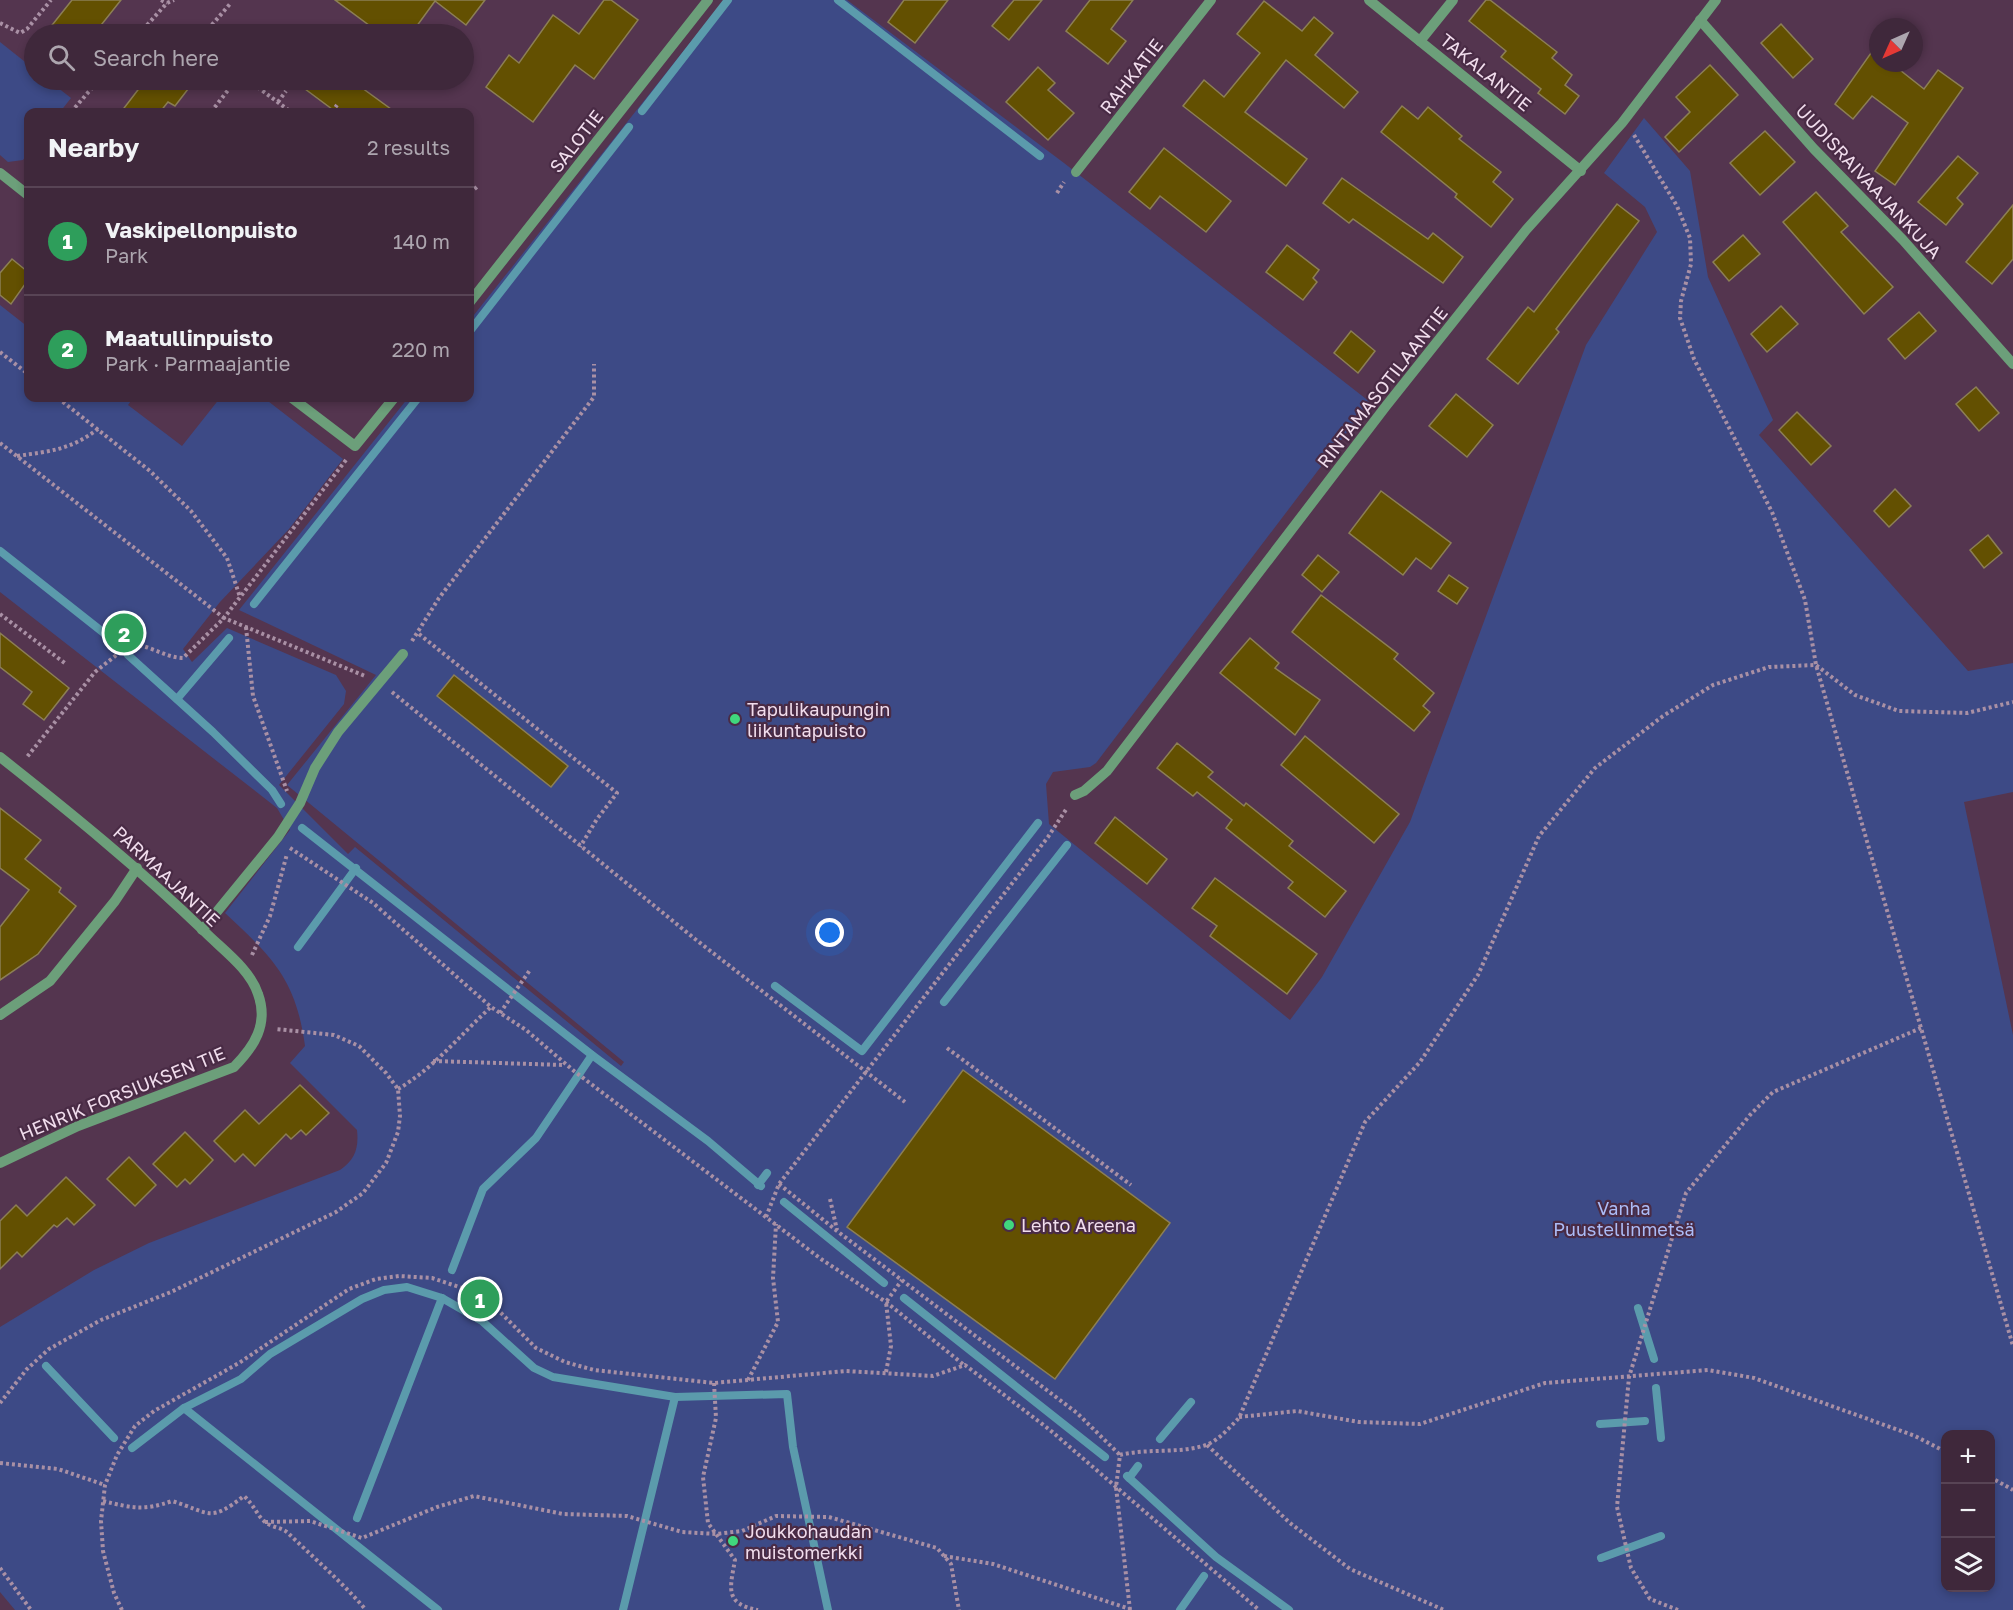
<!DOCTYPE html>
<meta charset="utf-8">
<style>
:root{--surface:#3f283b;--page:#463042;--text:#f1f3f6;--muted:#ada6af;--line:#584455;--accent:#8bbbb9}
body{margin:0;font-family:"Golos Text",sans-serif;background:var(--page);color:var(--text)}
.controls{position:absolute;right:18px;bottom:18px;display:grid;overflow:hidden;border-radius:12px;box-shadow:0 3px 9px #0003}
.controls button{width:54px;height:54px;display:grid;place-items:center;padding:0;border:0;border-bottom:2px solid var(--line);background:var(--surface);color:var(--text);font:30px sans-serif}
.compass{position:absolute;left:1869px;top:18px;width:54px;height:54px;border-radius:50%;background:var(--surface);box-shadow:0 3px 9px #0003;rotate:225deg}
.you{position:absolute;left:830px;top:933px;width:21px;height:21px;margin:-15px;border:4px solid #fff;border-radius:50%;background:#1a73e8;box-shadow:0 0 0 9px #1a73e833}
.badge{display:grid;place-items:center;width:39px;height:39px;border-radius:50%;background:var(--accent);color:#fff;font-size:20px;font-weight:700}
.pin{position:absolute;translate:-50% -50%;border:3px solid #fff;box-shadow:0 2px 6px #0006}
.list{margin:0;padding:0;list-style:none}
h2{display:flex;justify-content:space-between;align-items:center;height:78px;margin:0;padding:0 24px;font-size:26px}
h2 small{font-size:20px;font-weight:400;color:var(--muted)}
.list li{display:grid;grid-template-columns:39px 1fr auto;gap:18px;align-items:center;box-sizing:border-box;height:108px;padding:0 24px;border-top:2px solid var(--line)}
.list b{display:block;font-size:22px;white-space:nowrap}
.list p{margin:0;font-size:20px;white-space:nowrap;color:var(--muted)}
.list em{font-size:20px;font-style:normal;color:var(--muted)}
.icon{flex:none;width:33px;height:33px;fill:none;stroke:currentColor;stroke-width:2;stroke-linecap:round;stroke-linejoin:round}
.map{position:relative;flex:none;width:2013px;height:1610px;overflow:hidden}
.search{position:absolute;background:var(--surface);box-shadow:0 3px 9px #0003;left:24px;top:24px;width:450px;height:66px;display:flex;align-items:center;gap:15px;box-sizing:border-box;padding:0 21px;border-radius:33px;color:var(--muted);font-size:22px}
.panel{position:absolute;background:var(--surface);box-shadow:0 3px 9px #0003;left:24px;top:108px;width:450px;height:294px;border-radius:12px}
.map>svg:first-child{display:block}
.green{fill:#3d4a86;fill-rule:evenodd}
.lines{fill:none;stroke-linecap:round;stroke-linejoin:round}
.stream{stroke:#5b9bac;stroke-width:8}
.building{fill:#635001;stroke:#8c7f55;stroke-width:1.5}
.path{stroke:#a990a5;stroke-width:4;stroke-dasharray:3 3;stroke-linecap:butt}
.minor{stroke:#6c9f7a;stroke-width:10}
.poi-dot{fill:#40d77d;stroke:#492b45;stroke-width:2}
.labels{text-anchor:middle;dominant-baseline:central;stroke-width:4.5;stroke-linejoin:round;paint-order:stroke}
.street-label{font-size:18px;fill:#f1dded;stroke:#492b45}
.poi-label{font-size:18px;fill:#f1dded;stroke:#492b45;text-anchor:start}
.park-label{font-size:18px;fill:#acbcf7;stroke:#492b45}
</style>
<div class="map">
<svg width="2013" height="1610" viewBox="0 0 2013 1610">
<rect width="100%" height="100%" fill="#54354f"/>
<g class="green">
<path d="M724,0h123l217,163 306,239 -274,361 -6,4 -37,5 -7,12 3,40 241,196 32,-43 88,-155 176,-477 71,-113 -12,-25 -41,-34 40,-55 46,53 18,106 65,143 -14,15 209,236 45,-8v129l-49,10 49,233v575h-1998l-15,-18v-265l94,-57 55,-27 191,-73c15,-10 19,-22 17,-40l-67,-67 15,-17c-9,-67 -33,-89 -80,-133l65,-83 -13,-22 -277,-216v-287l28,22v71h105l-5,7 54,41 38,-48h44l79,61 -54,70 -69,73 -37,47 9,13 35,-34 109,47 10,16 -2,13 -65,81 69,69 7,-7 266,219 3,-4 -337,-277 89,-110 -137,-65 169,-212h62v-78zM1946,1434h44v154h-44z"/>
<path d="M0,42l34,27v11h14l23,18 -11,14h-32v41l-5,7 -15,2 -8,-7z"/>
</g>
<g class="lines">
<g class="stream">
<path d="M838,0l202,156"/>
<path d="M642,111l86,-111"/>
<path d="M470,331l159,-204"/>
<path d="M0,551l114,90"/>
<path d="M254,604l164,-206"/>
<path d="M128,655l85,77 59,58 9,14"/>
<path d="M177,699l52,-61"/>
<path d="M302,828l290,227 116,86 53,45"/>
<path d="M298,947l58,-79"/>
<path d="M775,986l87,65 176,-228"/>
<path d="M944,1002l123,-157"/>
<path d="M758,1185l9,-12"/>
<path d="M784,1202l100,81"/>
<path d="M452,1270l31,-81 53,-51 56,-83"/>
<path d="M904,1298l201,159"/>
<path d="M1638,1308l16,51"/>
<path d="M46,1366l68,72"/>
<path d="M1656,1388l5,50"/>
<path d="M184,1408l254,202"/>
<path d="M1600,1424l45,-3"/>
<path d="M1160,1439l31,-37"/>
<path d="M132,1448l52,-40 57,-29 29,-25 92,-55 22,-9 23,-3 35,11 40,23 52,47 19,9 122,20 112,-3 6,53 35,163"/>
<path d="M1127,1476l89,81 73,53"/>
<path d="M1129,1478l9,-12"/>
<path d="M357,1518l85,-220"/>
<path d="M1601,1558l60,-22"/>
<path d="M623,1610l52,-213"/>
<path d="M1180,1610l24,-34"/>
</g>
</g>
<g class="building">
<path d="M72,0h49l-27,34h-49z"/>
<path d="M335,0h150l-19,25 -31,-24 -24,33h-30z"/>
<path d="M604,0h7l27,20 -44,59 -19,-14 -42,57 -47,-35 23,-32 10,8 34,-48 26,19z"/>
<path d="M904,0h44l-33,43 -27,-21z"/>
<path d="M1014,0h28l-33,40 -17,-14z"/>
<path d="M1090,0h43l-22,29 15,12 -18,23 -42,-33z"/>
<path d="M1486,0h4l67,52 -5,6 20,17 -7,10 14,11 -14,18 -27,-21 3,-4 -40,-32 5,-6 -37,-30z"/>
<path d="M1264,1l38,30 12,-14 19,16 -18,22 43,37 -14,16 -58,-48 -41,52 62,47 -21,27 -103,-80 21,-26 20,17 36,-44 -23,-19z"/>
<path d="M1781,24l32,35 -20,19 -32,-35z"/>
<path d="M1878,43v20h13l33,26 14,-19 25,18 -68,97 -20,-14 33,-48 -36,-27 -19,23 -18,-15z"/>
<path d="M1710,65l28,30 -59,57 -14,-15 25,-25 -14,-15z"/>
<path d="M1038,67l17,16 -7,7 26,23 -26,27 -42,-38z"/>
<path d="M156,80h39l-20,26 -7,-4 -8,10h-39l23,-30 7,4z"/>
<path d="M293,80h58l44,32h-59z"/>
<path d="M1402,106l16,13 10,-12 34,29 -3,3 42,33 -8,10 20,17 -22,28 -36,-30 2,-3 -76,-62z"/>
<path d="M1765,131l30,31 -35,33 -30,-32z"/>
<path d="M1164,148l67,53 -25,31 -46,-36 -10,13 -21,-17z"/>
<path d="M1958,156l20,17 -21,25 6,6 -17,21 -28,-23z"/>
<path d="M1342,178l86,61 5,-6 30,24 -20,26 -90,-64 -4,4 -26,-20z"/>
<path d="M1816,192l32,34 -7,6 52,55 -29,27 -81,-92z"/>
<path d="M1617,204l22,17 -83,108 3,3 -41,52 -31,-25 41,-52 6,5z"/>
<path d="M2013,205v54l-21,25 -26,-22z"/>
<path d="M1743,235l17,19 -31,27 -16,-19z"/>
<path d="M1287,245l32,25 -6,8 4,4 -14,18 -37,-28z"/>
<path d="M12,259l16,13v8l-17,24 -11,-9v-22z"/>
<path d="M1781,306l17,18 -31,28 -16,-18z"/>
<path d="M1919,312l17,19 -31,28 -17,-20z"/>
<path d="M1351,331l24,20 -17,22 -24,-20z"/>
<path d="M1976,387l23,26 -20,18 -23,-27z"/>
<path d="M1456,394l37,31 -26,32 -38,-31z"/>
<path d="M1797,412l34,34 -20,19 -32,-35z"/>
<path d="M1895,489l16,17 -22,21 -15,-16z"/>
<path d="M1381,491l70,52 -20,26 -15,-11 -13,17 -54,-42z"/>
<path d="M1988,535l14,18 -18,15 -14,-18z"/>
<path d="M1318,555l21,17 -17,20 -20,-17z"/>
<path d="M1449,575l19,13 -11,16 -19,-13z"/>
<path d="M1321,595l77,59 -4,5 40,34 -11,13 7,6 -16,19 -122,-99z"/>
<path d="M0,633l69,55 -25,32 -21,-16 9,-12 -32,-25z"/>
<path d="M1250,638l29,25 -4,5 45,32 -25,35 -75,-62z"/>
<path d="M454,675l114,91 -17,21 -114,-91z"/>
<path d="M1305,736l94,78 -25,29 -93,-78z"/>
<path d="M1177,743l36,29 -5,5 36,29 2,-3 47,38 -4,5 57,45 -21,26 -37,-29 5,-6 -67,-54 6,-8 -35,-28 -4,4 -36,-28z"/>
<path d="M0,808l41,32 -16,19 36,29 -2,4 17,14 -38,48 -38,26v-53l29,-37 -29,-22z"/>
<path d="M1115,817l52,42 -20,25 -52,-41z"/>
<path d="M1215,878l102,76 -30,40 -77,-58 7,-10 -25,-18z"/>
<path d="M963,1070l207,153 -115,156 -208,-152z"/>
<path d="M300,1085l29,28 -23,22 -5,-5 -10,9 -5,-5 -31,32 -12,-12 -8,8 -21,-21 31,-31 14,14z"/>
<path d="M185,1132l28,28 -23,24 -5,-5 -8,8 -24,-23z"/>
<path d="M129,1157l27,28 -21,21 -28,-27z"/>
<path d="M66,1177l29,28 -21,20 -7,-7 -10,9 -3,-2 -32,32 -5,-5 -17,17v-48l16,-16 11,11z"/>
</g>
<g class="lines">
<g class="path">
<path d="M161,0l6,3"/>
<path d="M0,23l20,10 7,-4 24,-29"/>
<path d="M139,34l28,-31 7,-3"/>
<path d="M178,34h8"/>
<path d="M204,34l26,-30"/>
<path d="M248,80l43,32"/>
<path d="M128,82l2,-2"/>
<path d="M278,102l8,-11"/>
<path d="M71,112l28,-32"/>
<path d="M211,112l25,-32"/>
<path d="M332,112l5,-7"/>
<path d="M1634,135l43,71 13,32 1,26 -10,37 -1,17 14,41 78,153 33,88 11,65 197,681"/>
<path d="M470,193l8,-7"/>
<path d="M1057,193l7,-11"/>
<path d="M0,352l28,22"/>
<path d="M58,398l92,73 41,40 36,47 13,39"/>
<path d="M0,443l224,175 -41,40c-18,0 -38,-16 -54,-13l-34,27 -68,85"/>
<path d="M17,456c34,-5 53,-6 81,-27"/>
<path d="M346,460l-122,158 141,58"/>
<path d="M0,614l66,50"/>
<path d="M246,627l7,69 34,95"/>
<path d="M419,634l198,159 -20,26 -17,28"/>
<path d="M412,641l27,-43 155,-201v-33"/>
<path d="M392,692l303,247 210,163"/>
<path d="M290,848l83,55 118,104 35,23 48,41 247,188 65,43 78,63"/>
<path d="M252,955l18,-39 17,-62"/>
<path d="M500,1013l30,-43"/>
<path d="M947,1048l184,137"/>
<path d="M433,1061l131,4"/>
<path d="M398,1089c35,-20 63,-55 93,-82"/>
<path d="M779,1184l58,47 240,182 43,42"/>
<path d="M830,1199l7,31"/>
<path d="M766,1217l13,-33 269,-347 19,-29"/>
<path d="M886,1372l5,-26 -5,-44 16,-22"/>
<path d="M748,1380l30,-58 -5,-44 3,-54"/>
<path d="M714,1383l2,35 -13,59 5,46 27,37c-5,28 -11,44 23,50"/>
<path d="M0,1403l27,-34 22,-20 52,-29 70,-28 165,-80 27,-19 23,-30 12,-31 2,-16 -2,-27 -12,-16 -27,-27 -25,-11 -58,-6"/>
<path d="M1239,1417l58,-6 62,11 61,2 125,-41 163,-13 46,8 161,58 31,16"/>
<path d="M1207,1445l83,78 60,46 94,41"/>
<path d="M0,1463l58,6 47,16"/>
<path d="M1990,1477l23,13"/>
<path d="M103,1501c29,7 41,10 69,0 39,12 37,22 72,-5 10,9 13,19 20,25 7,7 19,6 25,13 26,25 53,48 77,76"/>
<path d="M265,1522l45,-1 52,17 75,-31 37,-11 89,18 64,2 55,16 34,2 26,-3 34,-15 53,1 108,31 14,16 8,46"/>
<path d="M944,1556l49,8 137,45"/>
<path d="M0,1568l31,42"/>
<path d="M122,1610l-8,-17 -11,-42 -2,-30 4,-36 12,-30 18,-29 19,-15 85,-48 110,-74 27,-10 23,-3 33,2 30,10 38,24 36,36 29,14 29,8 120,13 132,-12 87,5 32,-11 85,65 209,180"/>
<path d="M1130,1610l-14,-123 4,-32c28,-7 59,-1 86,-10 13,-5 23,-17 33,-27l126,-296 55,-60 58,-87 61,-139 56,-68 68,-52 50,-31 56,-18 47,-2 39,30 44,16 68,2 46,-11"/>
<path d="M1678,1610l-28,-11 -19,-31 -14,-61 12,-130 57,-184 64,-78 23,-23 148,-64"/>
</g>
<g class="minor">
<path d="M1369,0l212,171"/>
<path d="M1700,20l114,129 89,91 110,124"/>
<path d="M1420,41l33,-41"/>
<path d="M1076,172l135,-172"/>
<path d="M0,173l28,22"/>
<path d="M470,302l238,-302"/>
<path d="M292,398l63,48 39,-48"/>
<path d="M0,757c71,56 140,112 205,175 18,18 45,37 53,62 11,30 -4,53 -24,73l-156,59 -78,37"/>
<path d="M1075,795l9,-4 23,-20 279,-365 140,-176 96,-107 94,-123"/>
<path d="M202,930l76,-93 22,-34 15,-35 23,-36 65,-78"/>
<path d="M0,1015l50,-34 65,-80 22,-33"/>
</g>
</g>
<g class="poi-dot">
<circle cx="735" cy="719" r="6"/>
<circle cx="1009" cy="1225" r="6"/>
<circle cx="733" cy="1541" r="6"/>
</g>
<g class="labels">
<g class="street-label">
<text transform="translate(1486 72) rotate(39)">TAKALANTIE</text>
<text transform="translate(1131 76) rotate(-52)">RAHKATIE</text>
<text transform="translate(576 141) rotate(-52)">SALOTIE</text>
<text transform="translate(1869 181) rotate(47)">UUDISRAIVAAJANKUJA</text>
<text transform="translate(1382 387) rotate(-52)">RINTAMASOTILAANTIE</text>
<text transform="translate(167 876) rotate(43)">PARMAAJANTIE</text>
<text transform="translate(122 1093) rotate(-22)">HENRIK FORSIUKSEN TIE</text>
</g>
<g class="poi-label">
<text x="747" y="709">Tapulikaupungin<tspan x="747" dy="21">liikuntapuisto</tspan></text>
<text x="1021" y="1225">Lehto Areena</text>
<text x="745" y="1531">Joukkohaudan<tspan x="745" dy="21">muistomerkki</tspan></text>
</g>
<g class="park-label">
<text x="1624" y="1208">Vanha<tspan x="1624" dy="21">Puustellinmetsä</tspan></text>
</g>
</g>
</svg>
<div class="controls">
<button>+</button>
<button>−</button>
<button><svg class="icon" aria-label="layers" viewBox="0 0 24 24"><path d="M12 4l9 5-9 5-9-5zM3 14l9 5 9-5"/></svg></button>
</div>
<svg class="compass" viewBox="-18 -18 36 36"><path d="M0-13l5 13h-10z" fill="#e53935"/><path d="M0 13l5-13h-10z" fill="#ada6af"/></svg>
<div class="you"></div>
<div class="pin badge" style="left:480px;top:1299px;background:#2e9e5b">1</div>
<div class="pin badge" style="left:124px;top:633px;background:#2e9e5b">2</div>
<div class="search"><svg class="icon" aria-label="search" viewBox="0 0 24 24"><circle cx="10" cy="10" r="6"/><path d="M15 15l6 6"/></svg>Search here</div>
<section class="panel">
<h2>Nearby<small>2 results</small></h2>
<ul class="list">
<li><span class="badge" style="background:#2e9e5b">1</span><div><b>Vaskipellonpuisto</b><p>Park</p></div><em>140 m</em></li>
<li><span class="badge" style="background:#2e9e5b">2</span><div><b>Maatullinpuisto</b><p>Park · Parmaajantie</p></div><em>220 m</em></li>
</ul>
</section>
</div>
